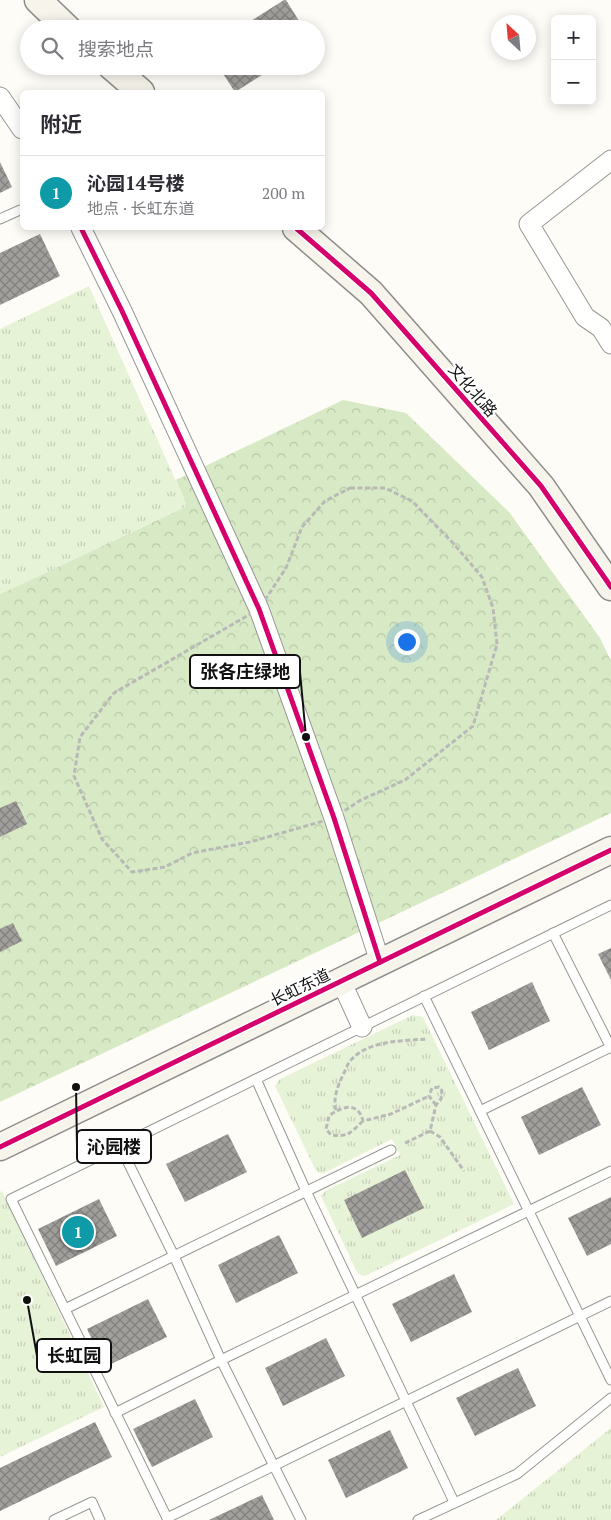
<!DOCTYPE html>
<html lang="zh">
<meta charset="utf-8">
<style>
:root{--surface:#fff;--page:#f7f7f7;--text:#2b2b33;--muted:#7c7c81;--line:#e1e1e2;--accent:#7c3aed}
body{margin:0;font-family:"PT Serif","Noto Sans SC",serif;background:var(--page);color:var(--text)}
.controls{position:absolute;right:15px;top:15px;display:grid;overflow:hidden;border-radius:8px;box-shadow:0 2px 12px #0003}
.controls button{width:45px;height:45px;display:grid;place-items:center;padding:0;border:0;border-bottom:1px solid var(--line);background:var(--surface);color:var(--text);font:25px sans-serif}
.compass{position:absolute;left:491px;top:15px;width:45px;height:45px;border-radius:50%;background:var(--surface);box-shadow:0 2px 12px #0003;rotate:334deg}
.you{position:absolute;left:406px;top:641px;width:18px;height:18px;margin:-12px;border:4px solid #fff;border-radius:50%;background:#1a73e8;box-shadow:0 0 0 8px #1a73e833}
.badge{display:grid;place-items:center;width:32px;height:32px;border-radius:50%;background:var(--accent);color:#fff;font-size:16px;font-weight:700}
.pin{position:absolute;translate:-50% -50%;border:2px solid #fff;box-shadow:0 1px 5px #0006}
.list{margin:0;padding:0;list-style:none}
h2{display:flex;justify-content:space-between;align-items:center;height:65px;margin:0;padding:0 20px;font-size:21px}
h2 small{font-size:16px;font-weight:400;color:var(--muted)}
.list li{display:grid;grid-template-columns:32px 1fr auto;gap:15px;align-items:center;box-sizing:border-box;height:75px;padding:0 20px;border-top:1px solid var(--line)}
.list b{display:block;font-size:19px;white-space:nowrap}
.list p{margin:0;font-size:16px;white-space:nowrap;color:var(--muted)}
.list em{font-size:16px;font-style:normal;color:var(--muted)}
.icon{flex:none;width:28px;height:28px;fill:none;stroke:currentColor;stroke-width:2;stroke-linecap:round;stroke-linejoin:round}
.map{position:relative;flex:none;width:611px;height:1520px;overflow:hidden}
.search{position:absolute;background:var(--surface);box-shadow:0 2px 12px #0003;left:20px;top:20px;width:305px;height:55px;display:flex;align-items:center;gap:12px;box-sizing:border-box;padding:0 18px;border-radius:28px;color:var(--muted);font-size:19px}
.panel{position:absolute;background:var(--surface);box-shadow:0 2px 12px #0003;left:20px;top:90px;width:305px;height:140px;border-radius:8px}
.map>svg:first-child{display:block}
.forest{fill:url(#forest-crowns)}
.park{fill:url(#park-tufts)}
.building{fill:url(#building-cross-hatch)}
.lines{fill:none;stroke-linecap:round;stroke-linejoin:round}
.lane-casing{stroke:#979795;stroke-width:11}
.street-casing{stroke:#979795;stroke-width:21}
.secondary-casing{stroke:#8e8d8b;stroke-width:29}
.path{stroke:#b9b9b8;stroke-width:3;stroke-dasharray:5 2.5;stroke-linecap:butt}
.lane{stroke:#fffffe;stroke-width:9}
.street{stroke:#fffffe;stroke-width:19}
.secondary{stroke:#f6f4eb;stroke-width:26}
.cycleway-casing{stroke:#fff;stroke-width:8}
.cycleway{stroke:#d6006c;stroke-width:5}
.labels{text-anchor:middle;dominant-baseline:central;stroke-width:5;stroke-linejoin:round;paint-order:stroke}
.street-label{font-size:16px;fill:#111;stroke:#fff}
.leader{fill:none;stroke:#111;stroke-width:2}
.callout-dot{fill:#111;stroke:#fff;stroke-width:2}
.callout{fill:#fff;stroke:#111;stroke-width:2}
.callout-label{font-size:18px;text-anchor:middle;font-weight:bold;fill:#111}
</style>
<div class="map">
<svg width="611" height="1520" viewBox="0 0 611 1520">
<defs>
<pattern id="forest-crowns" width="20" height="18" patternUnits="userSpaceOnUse" patternTransform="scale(1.25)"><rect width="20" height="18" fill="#d8eac5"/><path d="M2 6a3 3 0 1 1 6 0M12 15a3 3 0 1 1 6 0" fill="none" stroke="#b8c8a8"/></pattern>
<pattern id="park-tufts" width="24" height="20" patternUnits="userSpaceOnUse" patternTransform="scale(1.25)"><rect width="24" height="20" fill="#e7f3d7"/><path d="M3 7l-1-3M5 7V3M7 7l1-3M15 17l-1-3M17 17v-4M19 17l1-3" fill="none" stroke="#c5cfb8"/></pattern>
<pattern id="building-cross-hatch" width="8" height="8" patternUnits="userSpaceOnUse" patternTransform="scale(1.25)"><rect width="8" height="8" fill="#a19f9c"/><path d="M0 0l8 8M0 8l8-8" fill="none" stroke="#82807e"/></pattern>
</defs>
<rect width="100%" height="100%" fill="#fdfcf7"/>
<path class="forest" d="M343,400l63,13 103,99 91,126 11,23v152l-611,289v-508l187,-88 -11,-26z"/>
<g class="park">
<path d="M89,286l98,220 -187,88v-265z"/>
<path d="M413,1015l10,2 91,187 -149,72 -7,-2 -37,-78 4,-5 75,-36 -8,-16 -70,35 -6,-3 -41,-85 5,-7z"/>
<path d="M2,1191l102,216 -104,50v-265z"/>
<path d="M611,1428v92h-115z"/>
</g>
<g class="building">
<path d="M284,0h2l18,29h-66z"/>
<path d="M218,66h58l-41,26z"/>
<path d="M0,162l12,25 -12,6z"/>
<path d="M40,234l20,42 -60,29v-52z"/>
<path d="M16,801l11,23 -27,13v-29z"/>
<path d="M13,923l9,18 -22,11v-23z"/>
<path d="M611,948v32l-13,-26z"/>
<path d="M532,982l18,39 -61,29 -18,-38z"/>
<path d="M582,1087l19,38 -62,30 -18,-38z"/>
<path d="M228,1134l19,38 -62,30 -19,-38z"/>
<path d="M405,1170l19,38 -62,30 -18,-38z"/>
<path d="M611,1197v47l-24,12 -19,-38z"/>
<path d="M99,1199l18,37 -61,30 -18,-37z"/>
<path d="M279,1235l19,38 -62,30 -18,-38z"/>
<path d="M454,1274l18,38 -61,30 -19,-38z"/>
<path d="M148,1299l19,38 -62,30 -18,-38z"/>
<path d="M326,1338l19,38 -62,30 -18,-38z"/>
<path d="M518,1368l18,38 -61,30 -19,-38z"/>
<path d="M195,1399l18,38 -61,30 -19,-38z"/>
<path d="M95,1422l17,35 -112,54v-43z"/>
<path d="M390,1430l18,38 -62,30 -18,-38z"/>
<path d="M262,1495l12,25h-65z"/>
</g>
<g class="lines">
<g class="lane-casing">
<g id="lane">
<path d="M0,219l20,-9"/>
<path d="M553,933l58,115"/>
<path d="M424,996l187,384"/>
<path d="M256,1079l50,112 148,311"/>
<path d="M480,1111l131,-64"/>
<path d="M120,1146l54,110 47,104 80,160"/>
<path d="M65,1309l326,-159"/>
<path d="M115,1413l106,-53 390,-189"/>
<path d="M167,1518l444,-217"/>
<path d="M54,1520l38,-18 8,18"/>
<path d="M168,1520l-157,-321 600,-294"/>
<path d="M418,1520l99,-46 94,-76"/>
</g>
</g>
<g class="street-casing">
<g id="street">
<path d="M0,97l22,32"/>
<path d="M611,160l-82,64 56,93 16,11 10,16"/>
<path d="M81,228l41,83 137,298 75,209 46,144"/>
<path d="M341,981l21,46"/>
</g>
</g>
<g class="secondary-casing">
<g id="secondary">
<path d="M38,0l30,29"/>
<path d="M111,66l30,26"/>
<path d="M296,228l75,65 170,193 70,101"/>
<path d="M0,1147l611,-297"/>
</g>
</g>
<g class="path">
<path d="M350,488h35l27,13 41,42 29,34 11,31 4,36 -24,82 -68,54 -46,21 -25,17 -84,24 -58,11 -27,14 -33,5 -30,-33 -28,-63 6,-39 34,-44 145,-84 27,-41 16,-41 23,-26z"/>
<path d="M336,1110c-3,-11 1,-22 6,-33 3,-5 5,-13 9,-17 18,-20 51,-19 76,-21"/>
<path d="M363,1121c-13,12 -14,16 -32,14l-5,-6 3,-13c13,-10 29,-15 34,5l28,-7 38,-18"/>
<path d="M430,1131l10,6 24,34"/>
<path d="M405,1143l25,-12 6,-26 5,-6 1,-8 -3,-4 -7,1 -3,8 7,9"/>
</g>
<use href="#lane" class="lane"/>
<use href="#street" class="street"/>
<use href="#secondary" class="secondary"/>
<g class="cycleway-casing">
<g id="cycleway">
<path d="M81,228l41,83 137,298 75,209 46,144"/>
<path d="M296,228l75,65 170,193 70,101"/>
<path d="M0,1147l611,-297"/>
</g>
</g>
<use href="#cycleway" class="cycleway"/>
</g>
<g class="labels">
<g class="street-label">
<text transform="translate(473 390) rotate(49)">文化北路</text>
<text transform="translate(300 987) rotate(-26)">长虹东道</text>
</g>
</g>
<path class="leader" d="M306 737L300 672M76 1087L77 1147M27 1300L37 1356"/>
<g class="callout-dot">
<circle cx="306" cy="737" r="5"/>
<circle cx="76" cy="1087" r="5"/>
<circle cx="27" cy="1300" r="5"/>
</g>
<g class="callout">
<rect x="190" y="655" width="110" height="33" rx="5"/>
<rect x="77" y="1130" width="74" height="33" rx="5"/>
<rect x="37" y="1339" width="74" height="33" rx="5"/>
</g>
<g class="callout-label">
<text x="245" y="678">张各庄绿地</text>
<text x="114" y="1153">沁园楼</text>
<text x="74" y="1362">长虹园</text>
</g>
</svg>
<div class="controls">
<button>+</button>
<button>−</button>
</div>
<svg class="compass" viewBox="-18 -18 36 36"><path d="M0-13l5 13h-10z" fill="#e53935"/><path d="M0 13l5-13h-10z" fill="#7c7c81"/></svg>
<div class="you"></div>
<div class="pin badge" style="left:78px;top:1232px;background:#0f9aa8">1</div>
<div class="search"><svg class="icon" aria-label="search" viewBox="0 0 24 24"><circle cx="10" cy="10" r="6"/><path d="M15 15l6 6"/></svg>搜索地点</div>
<section class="panel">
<h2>附近<small></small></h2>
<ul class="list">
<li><span class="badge" style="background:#0f9aa8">1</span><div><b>沁园14号楼</b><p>地点 · 长虹东道</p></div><em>200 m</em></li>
</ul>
</section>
</div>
